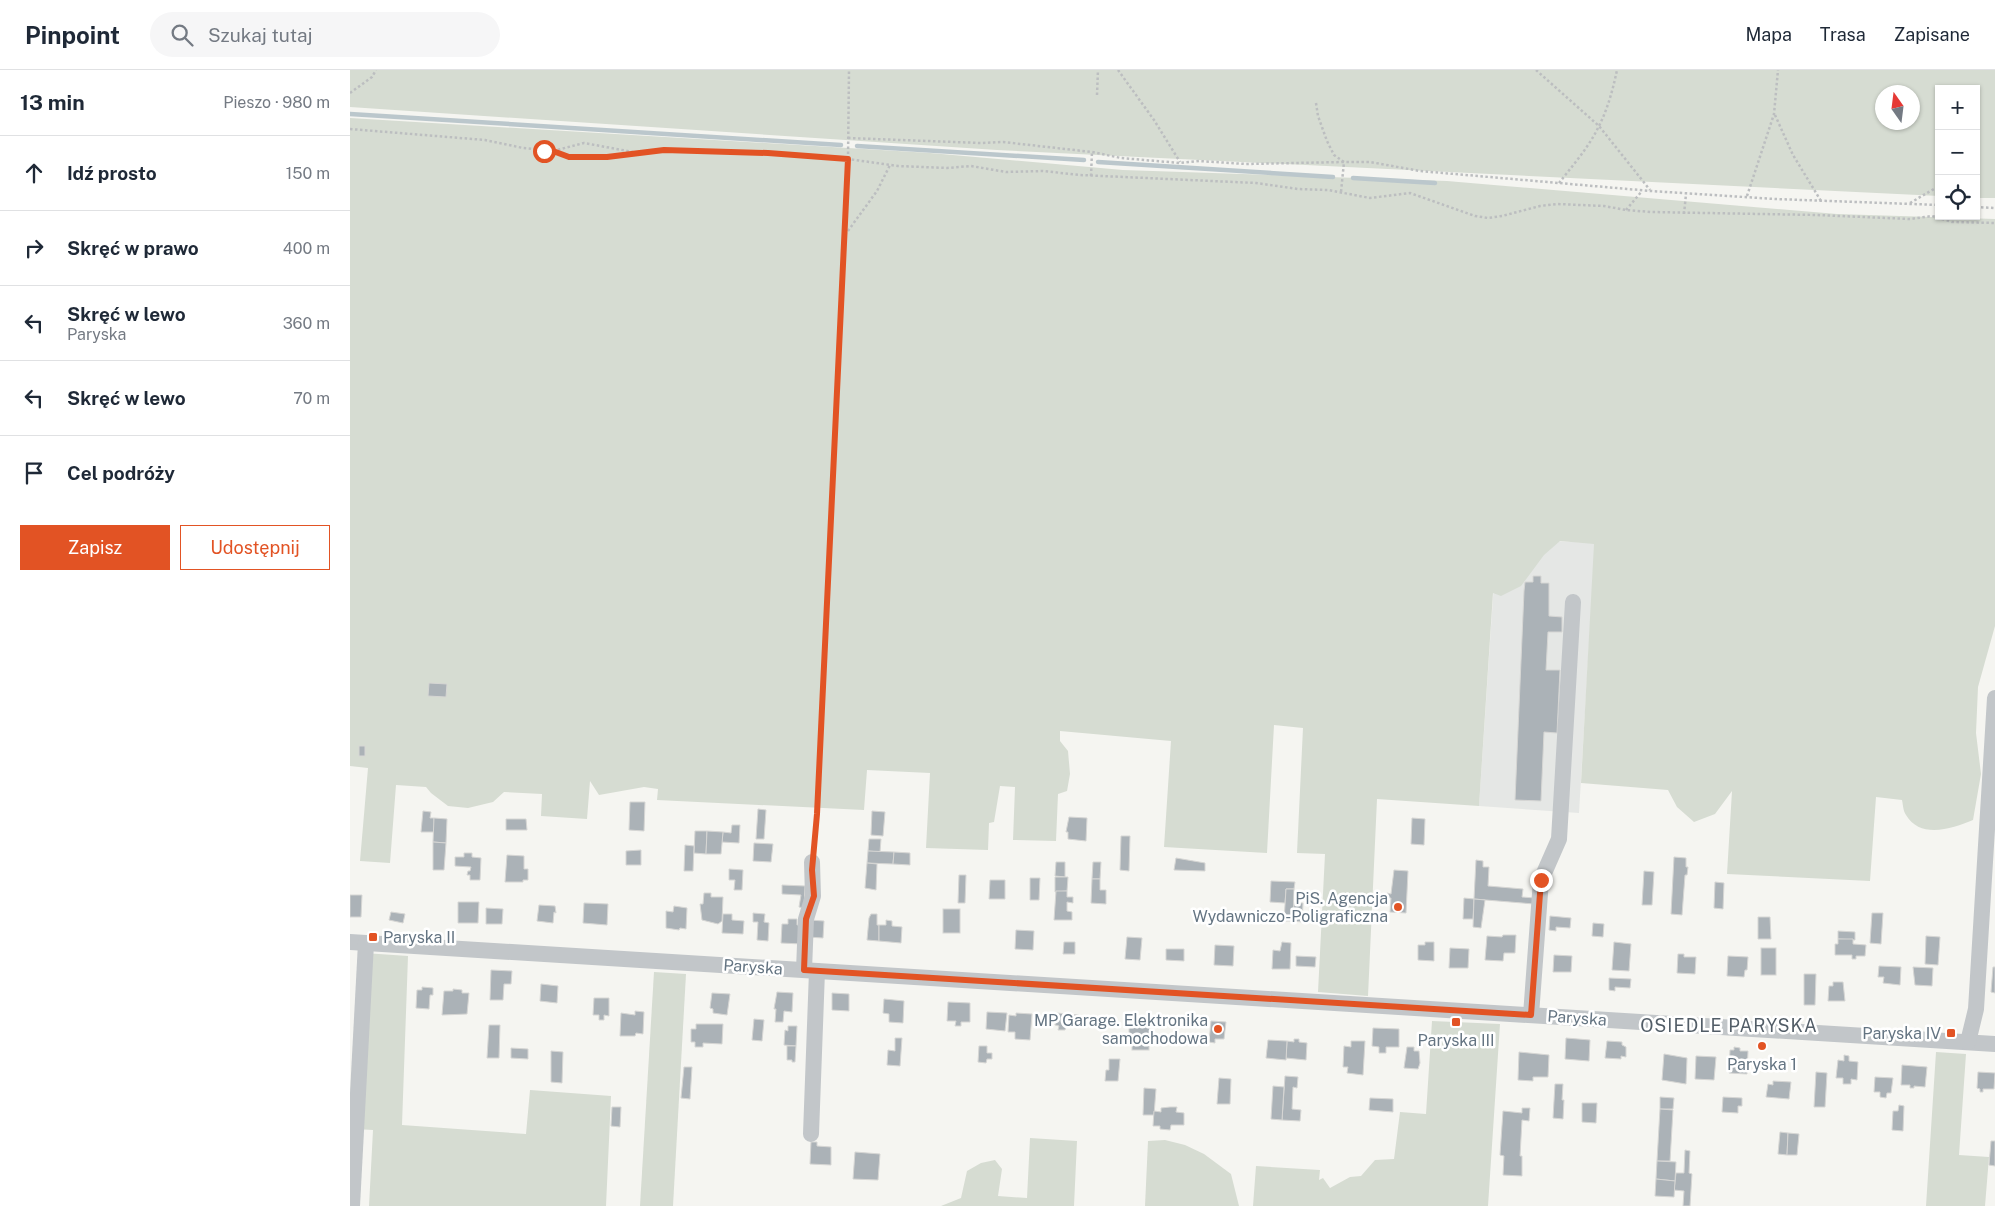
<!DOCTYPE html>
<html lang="pl">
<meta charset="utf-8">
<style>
:root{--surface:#fff;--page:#f6f6f7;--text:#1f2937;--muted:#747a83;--line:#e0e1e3;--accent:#e25324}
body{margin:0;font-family:"Public Sans",sans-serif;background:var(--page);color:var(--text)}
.controls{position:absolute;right:15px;top:15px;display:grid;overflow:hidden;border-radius:0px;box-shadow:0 1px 4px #0004}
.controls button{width:45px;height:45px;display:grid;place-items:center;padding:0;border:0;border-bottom:1px solid var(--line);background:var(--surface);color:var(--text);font:25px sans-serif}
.compass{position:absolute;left:1525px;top:15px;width:45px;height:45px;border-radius:50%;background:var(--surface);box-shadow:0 1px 4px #0004;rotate:346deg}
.stop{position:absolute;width:15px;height:15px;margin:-11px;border:4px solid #e25324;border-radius:50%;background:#fff}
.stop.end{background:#e25324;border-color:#fff;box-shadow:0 1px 5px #0008}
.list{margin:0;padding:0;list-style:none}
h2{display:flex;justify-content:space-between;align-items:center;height:65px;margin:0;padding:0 20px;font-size:21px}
h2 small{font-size:16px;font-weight:400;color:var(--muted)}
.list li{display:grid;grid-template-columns:32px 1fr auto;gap:15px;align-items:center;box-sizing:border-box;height:75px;padding:0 20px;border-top:1px solid var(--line)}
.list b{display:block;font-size:19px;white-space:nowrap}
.list p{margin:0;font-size:16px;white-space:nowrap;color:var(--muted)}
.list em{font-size:16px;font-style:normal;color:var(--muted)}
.actions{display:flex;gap:10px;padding:15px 20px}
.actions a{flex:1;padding:11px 0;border:1px solid var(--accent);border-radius:0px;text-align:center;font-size:18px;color:var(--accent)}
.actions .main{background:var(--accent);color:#fff}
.icon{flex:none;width:28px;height:28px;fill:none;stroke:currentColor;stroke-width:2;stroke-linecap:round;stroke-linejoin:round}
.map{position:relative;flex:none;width:1645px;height:1136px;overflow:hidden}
header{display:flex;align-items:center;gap:30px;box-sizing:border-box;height:70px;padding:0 25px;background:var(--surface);border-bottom:1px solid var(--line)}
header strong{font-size:24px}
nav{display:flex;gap:28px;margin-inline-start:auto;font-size:18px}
.search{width:350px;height:45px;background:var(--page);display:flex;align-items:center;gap:12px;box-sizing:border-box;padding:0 18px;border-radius:28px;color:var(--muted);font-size:19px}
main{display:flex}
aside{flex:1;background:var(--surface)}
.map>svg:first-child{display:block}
.built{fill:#e5e7e5}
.green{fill:#d6dcd2;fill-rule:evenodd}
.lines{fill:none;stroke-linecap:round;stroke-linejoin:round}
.stream{stroke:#bbc7cc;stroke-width:4.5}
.building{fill:#abb2b7;stroke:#d6d6d4}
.path{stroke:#bcbec0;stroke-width:2.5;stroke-dasharray:2.5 2.5;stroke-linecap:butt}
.minor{stroke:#c2c6c9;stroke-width:16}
.route{stroke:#e25324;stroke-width:6}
.poi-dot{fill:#e25324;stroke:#fff;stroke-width:2}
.labels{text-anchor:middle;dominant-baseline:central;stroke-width:5;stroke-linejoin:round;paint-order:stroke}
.poi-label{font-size:16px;fill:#647482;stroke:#fff;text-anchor:end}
.street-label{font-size:16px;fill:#647482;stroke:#fff}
.neighbourhood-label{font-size:18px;letter-spacing:1px;fill:#525d67;stroke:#fff}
</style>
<header>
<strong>Pinpoint</strong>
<div class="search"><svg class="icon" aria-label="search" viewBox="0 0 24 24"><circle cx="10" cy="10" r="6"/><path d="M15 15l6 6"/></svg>Szukaj tutaj</div>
<nav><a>Mapa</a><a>Trasa</a><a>Zapisane</a></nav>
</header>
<main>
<aside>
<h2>13 min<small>Pieszo · 980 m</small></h2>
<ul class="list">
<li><svg class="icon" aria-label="ahead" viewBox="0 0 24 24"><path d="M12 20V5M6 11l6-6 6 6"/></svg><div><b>Idź prosto</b></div><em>150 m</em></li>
<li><svg class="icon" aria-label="right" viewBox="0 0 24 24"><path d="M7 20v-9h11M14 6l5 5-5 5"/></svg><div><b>Skręć w prawo</b></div><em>400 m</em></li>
<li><svg class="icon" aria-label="left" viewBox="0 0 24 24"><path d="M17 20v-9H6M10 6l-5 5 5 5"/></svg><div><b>Skręć w lewo</b><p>Paryska</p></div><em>360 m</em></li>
<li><svg class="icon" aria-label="left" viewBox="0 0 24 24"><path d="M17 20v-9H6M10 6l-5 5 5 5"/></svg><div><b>Skręć w lewo</b></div><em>70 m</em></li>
<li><svg class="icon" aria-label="arrive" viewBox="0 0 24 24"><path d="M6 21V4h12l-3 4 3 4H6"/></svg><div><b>Cel podróży</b></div></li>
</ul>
<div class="actions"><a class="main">Zapisz</a><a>Udostępnij</a></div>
</aside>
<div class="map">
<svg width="1645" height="1136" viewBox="0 0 1645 1136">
<rect width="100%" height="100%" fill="#f5f5f1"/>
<path class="built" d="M1147,468l98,5 -16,270 -100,-7z"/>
<g class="green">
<path d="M0,0h1645v128h-19v-109h-37v107l-942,-46 -647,-43zM1532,22h30v30h-30z"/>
<path d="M0,48l580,35 193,17 324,11 390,33 158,5v407l-17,61 -2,46 5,41 -8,46c-21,9 -53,19 -67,-5 -3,-4 -3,-11 -4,-15l-26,-3 -6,84 -143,-7 5,-83 -17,23 -21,8 -17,-15 -9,-17 -87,-7 13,-239 -34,-3 -16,14 -23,31 -20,10 -8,-3 -14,213 -102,-7 -9,197 -50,-4 7,-138 -28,-1 6,-125 -29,-3 -7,128 -103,-6 7,-106 -111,-10v10l8,10 2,23 -3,17 -9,3 -2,47 -43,-1 2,-53 -15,-1 -6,36 -5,1 -1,27 -62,-2 4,-75 -63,-3 -3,40 -207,-10 1,-11 -14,-2 -45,8 -9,-14 -3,38 -46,-3 1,-22 -38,-2 -11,10 -25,6 -20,-2 -17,-13 -5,-6 -30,-2 -6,78 -30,-2 8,-93 -18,-2z"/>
<path d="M14,883l44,3 -6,169 124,9 4,-44 81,6 -5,110h-237l4,-76 -18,-1z"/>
<path d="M304,902l32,2 -13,232h-33z"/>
<path d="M1082,951l68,3 -12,182h-235l3,-40 64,4 -1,10 4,-2 7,10 20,-11 11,-1 14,-16 19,-1 6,-47 26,2z"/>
<path d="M1586,982l30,2 -7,101 30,2 -4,49h-59z"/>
<path d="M680,1068l47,3 -3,65h-133l20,-8 6,-27 14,-8 14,-3 7,9 -4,27 29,2z"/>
<path d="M815,1070l20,5 19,9 27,20 8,32h-94l3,-65z"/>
</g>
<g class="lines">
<g class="stream">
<path d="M0,44l491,31"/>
<path d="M507,76l227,14"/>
<path d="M748,92l235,15"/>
<path d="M1003,108l82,5"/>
</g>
</g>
<g class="building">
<path d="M1183,506h8v7h8v33l13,1v15h-14l-2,38h14l-3,63 -13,-1 -3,69 -26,-1 9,-209 1,-9h8z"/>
<path d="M79,613l18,1 -1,13 -18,-1z"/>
<rect x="9" y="676" width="6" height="10"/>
<path d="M280,732h15l-1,29 -15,-1z"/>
<path d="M408,739l8,1 -2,29h-8z"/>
<path d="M73,741l8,1 -1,6h4v14h-13z"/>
<path d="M522,741l13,1 -2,24 -12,-1z"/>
<path d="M719,747l18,1 -1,23 -18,-2v-7h-2z"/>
<path d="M84,748l13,1 -1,24 -13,-1z"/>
<path d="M1062,748l13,1 -1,26 -13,-1z"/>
<path d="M156,749h20l1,11h-21z"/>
<path d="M382,755h8l-1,18 -17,-1 1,-10 8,1z"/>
<path d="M345,761h12l-1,23 -12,-1z"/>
<path d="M357,761l16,1 -2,22h-15z"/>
<path d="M771,766h9l-1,35 -9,-1z"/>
<path d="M519,769h12l-1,13 -12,-1z"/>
<path d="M83,772l13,1 -2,27h-11z"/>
<path d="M404,773l19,1 -2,18 -18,-1z"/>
<path d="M335,775l9,1 -1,25h-9z"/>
<path d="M291,780v15h-15v-14z"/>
<path d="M518,781l26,1 -1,12 -26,-1z"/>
<path d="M544,782l16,1v12l-17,-1z"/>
<path d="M114,783h8v4l9,1 -1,22h-10v-5h-3l1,-4h2l1,-4 -16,-1v-9h9z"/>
<path d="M157,785l17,1v13h4v11h-5v2h-18z"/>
<path d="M1324,787l12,1v9h2l-1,8h-2l-3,40 -11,-1z"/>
<path d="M826,788l29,5v8l-31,-1z"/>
<path d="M1126,790l7,1v6h6l-1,19 35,3 -1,8 13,1 -1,6 -60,-5z"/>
<path d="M706,792h9v15l-10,-1z"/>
<path d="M743,792h8l-1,17h-8z"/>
<path d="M517,793l10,1 -1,26 -11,-2z"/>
<path d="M379,799l14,1 -1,20h-8l1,-10h-6z"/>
<path d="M1044,800l14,1 -2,42 -16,-1 1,-14h-5l1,-5 4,1z"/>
<path d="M1294,801l10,1 -2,33h-10z"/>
<path d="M609,805h7l-1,28h-7z"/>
<path d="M705,807h13l-1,14 -12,1z"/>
<path d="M680,808h10l-1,22h-9z"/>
<path d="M742,809h8v11h6v14l-15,-1z"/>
<path d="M640,810h15v19h-16z"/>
<path d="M921,811l24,1 -1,7h-8l-1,14 -15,-1z"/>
<path d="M1365,812l9,1 -1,26 -9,-1z"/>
<path d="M432,815l23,1 -1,22 -5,-1 2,-12 -19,-1z"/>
<path d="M936,819h8l-1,32h-9z"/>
<path d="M706,821h11v6h6v6l-6,-1v9l5,1v8h-18z"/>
<path d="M354,823h7v4h12l-1,24 -4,3 -16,-4 -2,-16h3z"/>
<path d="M0,825h12l-1,22h-11z"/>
<path d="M1114,828l10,1 -1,20h-10z"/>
<path d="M1124,829l11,1 -4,28 -8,-1z"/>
<path d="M108,832h21l-1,21h-20z"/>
<path d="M234,833l24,1 -1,21 -24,-2z"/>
<path d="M944,833h9l-1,19 -9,-1z"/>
<path d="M189,835l16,1 1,7 -2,-1 -1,11 -16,-2z"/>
<path d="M324,836l13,2 -1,21 -6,-1 -1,2 -13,-2v-17l7,1z"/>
<path d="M136,838l17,1 -1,15h-16z"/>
<rect x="593" y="839" width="17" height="24"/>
<path d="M41,842l14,2 -2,9 -14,-3z"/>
<path d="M403,843l12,1 -1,8 5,1 -1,18 -11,-1 1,-18h-5z"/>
<path d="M1522,843h11l-2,31 -11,-1z"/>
<path d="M373,844h9v6l12,1 -1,13 -21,-1z"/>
<path d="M521,844h6v11h2v16l-12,-1 2,-22z"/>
<path d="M1200,846l21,2 -1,10 -14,-1v4l-7,-1z"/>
<path d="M1408,847h12l1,22h-13z"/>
<path d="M438,849h9v6h6l-1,19 -21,-1 1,-19h6z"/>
<path d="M459,850l15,1 -1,17 -15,-1z"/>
<path d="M536,850l6,1v5l10,1 -1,16 -22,-2v-16h7z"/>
<path d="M1243,853l11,1 -1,13 -11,-1z"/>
<path d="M666,860l18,1 -1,19 -18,-1z"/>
<path d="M1488,861l17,1v8l-17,-1z"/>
<path d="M1153,865h13l-1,18h-11l-1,8 -18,-1 2,-24 15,1z"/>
<path d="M1576,866l14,1 -2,28 -13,-1z"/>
<path d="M777,867l15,1 -2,22 -15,-1z"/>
<path d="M1488,869h15v5l13,1 -1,11h-9v3h-4v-4h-17v-11h3z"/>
<path d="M714,872h11v12h-12z"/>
<path d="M932,872l9,1 -1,26h-18l1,-19 7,1z"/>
<path d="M1075,872h9v19l-16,-1v-15h7z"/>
<path d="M1264,872l17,2 -2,27 -17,-1z"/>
<path d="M865,875l19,1 -1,20 -19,-1z"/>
<path d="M1100,878l19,1 -1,19h-19z"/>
<rect x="1411" y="878" width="15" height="27"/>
<path d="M816,879h18v12l-18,-1z"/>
<path d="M1328,884h6v3h12l-1,17 -18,-1z"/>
<path d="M1204,885l18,1 -1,16h-18z"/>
<path d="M946,886l20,1 -1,10 -19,-1z"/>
<path d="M1378,886l20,1 -1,13h-2l-1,7 -17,-1z"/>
<path d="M1529,896l22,1 -1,18 -17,-2 1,-6h-6z"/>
<path d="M1563,897l20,1 -1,18 -17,-1z"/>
<path d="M1643,897h2v26l-4,-1z"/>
<path d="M141,900l21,1 -1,13h-7l-1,16h-13z"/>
<path d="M1454,904h12l-1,31h-11z"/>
<path d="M1259,908l22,1 -1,9 -15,-1v4l-6,-1z"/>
<path d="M1483,912h10l2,19h-17l1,-15h4z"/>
<path d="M191,914l17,2 -1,17 -17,-2z"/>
<path d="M72,917l11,1v7h-3l-1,14 -13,-1 1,-18h5z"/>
<path d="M103,919l9,1v3h7l-2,21 -25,1 2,-24h9z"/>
<path d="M427,922l16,1 -1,19 -8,-1 -1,11h-8l1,-13h-2z"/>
<path d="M362,923l18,1 -3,21 -14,-2v-4l-3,-1z"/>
<path d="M482,923l17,1v17l-17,-1z"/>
<path d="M244,928h15v18l-5,-1v5h-5v-5h-6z"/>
<path d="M534,929l20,2 -1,22 -14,-1v-8l-6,-1z"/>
<path d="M598,932l22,1v19h-9v4h-6l1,-5h-9z"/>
<path d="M285,941l9,1 -1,22 -7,-1 -1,3h-15l1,-23 14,2z"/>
<path d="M637,942l20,1 -2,18 -19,-2z"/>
<path d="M666,943l16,1 -2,26 -15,-1v-7h-7l1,-17 7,1z"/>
<path d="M706,943l23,2 -1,12 -12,-1 -1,4h-7l1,-4 -4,-1z"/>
<path d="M404,949l10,1 -2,21 -10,-1z"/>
<path d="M861,951l15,1 -2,17h-9v4l-6,-1z"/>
<path d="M783,952h17l-1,18h-17v-3h-3v-10h4z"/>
<path d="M346,954h27l-1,20 -19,-1v4h-8v-5h-4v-13h5z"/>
<path d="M139,955h11l-1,33h-12z"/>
<path d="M438,956h9l-1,20 -12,-1 1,-15 3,1z"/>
<path d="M1023,958l26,1v18h-13v6h-7v-6l-7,-1z"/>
<path d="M545,968h7l-2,28 -13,-1 1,-15 7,1z"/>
<path d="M1216,968l24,2 -1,21 -24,-2z"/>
<path d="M944,969h5v3l8,1 -1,17 -20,-2 1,-17 7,1z"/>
<rect x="782" y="970" width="17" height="10"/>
<path d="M918,970l19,1 -1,19 -20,-2z"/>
<path d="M1001,971h14l-2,34 -16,-2 1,-6h-5l1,-21 7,1z"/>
<path d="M1257,971l15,1v3l4,2v10l-5,-1v3l-16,-1z"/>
<path d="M437,976h9l-1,16h-3v-2h-5z"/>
<path d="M629,976h8v7h5v6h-5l-1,4 -8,-1z"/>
<path d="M1057,977h7v4h5l1,12 -2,6 -14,-1z"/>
<path d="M1384,977l6,1v3h8l-1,23 -18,-1 1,-23h4z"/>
<path d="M161,978l17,1v10l-17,-1z"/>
<path d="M201,981l12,1 -1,31 -11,-1z"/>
<path d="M1169,982l30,3 -1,22h-15v4l-15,-1z"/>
<path d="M1314,984l23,4 -1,26 -24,-4z"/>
<path d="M1494,985l5,1v5l9,1 -1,18 -6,-1v5h-8v-6h-7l2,-18 6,1z"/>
<path d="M1346,986l20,1 -2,23 -19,-1z"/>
<path d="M759,989h11l-2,22h-13l1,-11h3z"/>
<path d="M1552,995l25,2 -2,20 -11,-1v2h-4v-3h-9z"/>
<path d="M334,997h8l-2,32 -9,-1z"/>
<path d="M1466,1002l11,1 -2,34h-11z"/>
<path d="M1628,1002l17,1 -1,16h-11v3h-3v-3l-3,-1z"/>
<path d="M935,1006l13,1 -1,11 -4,-1 -1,22 9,1 -1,11 -18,-1z"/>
<path d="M1525,1007l18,1 -2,15h-4l-1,5 -6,-1v-5h-6z"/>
<path d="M869,1008l12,1 -1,25h-13z"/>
<path d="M1423,1011l18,1 -2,17 -23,-2 2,-13 5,1z"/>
<path d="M1205,1014h8l-1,16h2l-1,19 -10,-1z"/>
<path d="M923,1016l11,1 -2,33 -11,-1z"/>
<path d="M794,1018l12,1 -2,26h-11z"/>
<path d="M1310,1027l14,1 -1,11h-13z"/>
<path d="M1373,1027l19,1v8h-4v7l-16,-1z"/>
<path d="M1020,1028l23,1v13l-24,-2z"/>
<path d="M1232,1033h15l-1,20 -14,-1z"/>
<path d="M1549,1035l5,1 -1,25 -11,-1 1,-19h5z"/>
<path d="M262,1037h9l-1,20 -9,-1z"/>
<path d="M820,1037h7l-1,5 8,1v12h-13l-1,5 -10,-1v-3h-7l1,-15 7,1v-4z"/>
<path d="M1172,1038h8l-1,13 -7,-1 -2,36h2v20l-19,-1 1,-19 -4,-1 3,-44 19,2z"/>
<path d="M1310,1039l13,1 -3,51h-13z"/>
<path d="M1430,1062l8,1 -1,22 -9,-1z"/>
<path d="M1438,1063l11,1 -2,21h-10z"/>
<path d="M1641,1071h4v25l-6,-1z"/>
<path d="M461,1072h6v4l14,1v18l-21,-1z"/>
<path d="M1335,1080l5,1 -1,22 3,1 -2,32h-7l1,-15 -10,-1 2,-17h8z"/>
<path d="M505,1082l25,2 -2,26 -25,-1z"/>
<path d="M1307,1091l19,1 -1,19 -19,-2z"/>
<path d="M1306,1109l19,2 -1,16 -19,-1z"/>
</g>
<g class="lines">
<g class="path">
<path d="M768,0l36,50 26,42"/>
<path d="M1186,0l63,56 51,64"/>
<path d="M0,23l22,-16 4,-7"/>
<path d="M747,25l1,-25"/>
<path d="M966,33l2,13 9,25 7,14 10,7h26l50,9 231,20 124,8 164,6"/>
<path d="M1425,45l18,40 28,46"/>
<path d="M0,59l135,11 38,8 30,3 16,6h38l57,-7 104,3 80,6 50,7 49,2 24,-2 35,6 37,-1 37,4 176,8 42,6 30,1 42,8 40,-5 65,23 13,2 14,-2 38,-10 17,-2 47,2 22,4 25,2 166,3 93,4 22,-3 20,6 43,1"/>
<path d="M498,68l133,5 22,-1 89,10 29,6 59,5 19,-2 47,3 98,-2 -3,30"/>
<path d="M203,81l31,-8 49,9"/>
<path d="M741,106l1,-24"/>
<path d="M1209,113c14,-18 30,-36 40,-57 9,-18 14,-37 18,-56"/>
<path d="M1397,126l27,-82 4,-44"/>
<path d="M1560,133l29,-17"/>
<path d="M1626,137l19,1"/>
<path d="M1276,140l16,-19"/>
<path d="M1334,144l2,-20"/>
<path d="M495,165l32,-44 13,-26"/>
<path d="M463,778l4,-33 31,-656 1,-89"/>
</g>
<g class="minor">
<path d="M0,872l1645,102"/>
<path d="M454,900l2,-51 7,-23 -1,-34"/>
<path d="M1181,945l10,-135 18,-41 14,-237"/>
<path d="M1618,972l8,-33 19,-311"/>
<path d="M461,1064l6,-163"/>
<path d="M2,1136l14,-263"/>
</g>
</g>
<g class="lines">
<path class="route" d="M194,81h9l16,6h38l57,-7 104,3 80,6 -31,655 -5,56 2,26 -8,23 -2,51 727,45 10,-135"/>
</g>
<g class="poi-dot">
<circle cx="1048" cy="837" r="5"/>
<rect x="18" y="862" width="10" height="10" rx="2.5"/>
<rect x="1101" y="947" width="10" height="10" rx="2.5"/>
<circle cx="868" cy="959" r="5"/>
<rect x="1596" y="958" width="10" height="10" rx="2.5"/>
<circle cx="1412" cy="976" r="5"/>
</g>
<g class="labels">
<g class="poi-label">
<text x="1038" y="828">PiS. Agencja<tspan x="1038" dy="18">Wydawniczo-Poligraficzna</tspan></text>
<text x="33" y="867" text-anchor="start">Paryska II</text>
<text x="858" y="950">MP Garage. Elektronika<tspan x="858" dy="18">samochodowa</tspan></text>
<text x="1591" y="963">Paryska IV</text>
<text x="1106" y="970" text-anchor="middle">Paryska III</text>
<text x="1412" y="994" text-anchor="middle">Paryska 1</text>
</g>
<g class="street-label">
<text transform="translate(403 897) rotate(4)">Paryska</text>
<text transform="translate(1227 948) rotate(4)">Paryska</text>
</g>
<g class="neighbourhood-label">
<text x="1379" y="955">OSIEDLE PARYSKA</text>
</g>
</g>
</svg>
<div class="controls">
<button>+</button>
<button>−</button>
<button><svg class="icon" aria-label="locate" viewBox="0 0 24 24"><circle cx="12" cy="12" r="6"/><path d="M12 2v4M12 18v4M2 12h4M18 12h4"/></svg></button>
</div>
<svg class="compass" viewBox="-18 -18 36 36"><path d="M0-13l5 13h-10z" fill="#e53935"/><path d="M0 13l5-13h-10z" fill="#747a83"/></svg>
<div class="stop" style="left:194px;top:81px"></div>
<div class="stop end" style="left:1191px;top:810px"></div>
</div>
</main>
